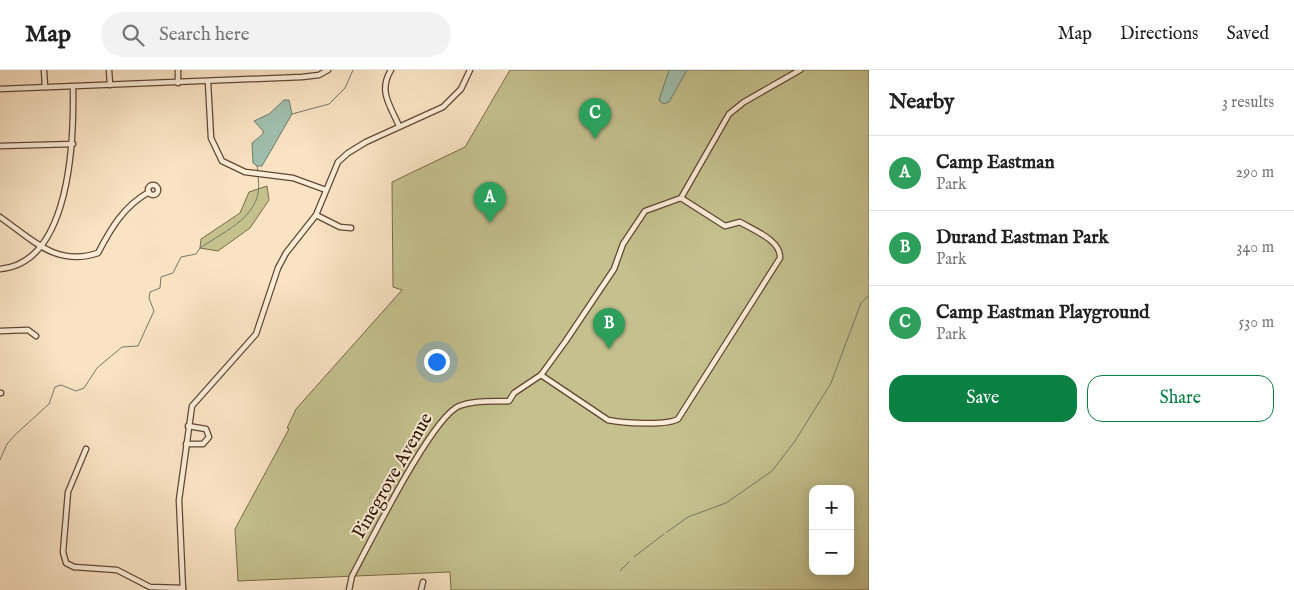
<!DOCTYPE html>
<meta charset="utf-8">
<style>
:root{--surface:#fff;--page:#f2f2f2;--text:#222;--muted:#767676;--line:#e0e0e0;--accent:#0b8043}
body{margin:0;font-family:"IM FELL English",serif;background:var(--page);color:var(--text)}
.controls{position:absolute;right:15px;bottom:15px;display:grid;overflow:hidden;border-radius:10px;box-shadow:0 2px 12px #0003}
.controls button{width:45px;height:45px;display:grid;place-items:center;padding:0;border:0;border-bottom:1px solid var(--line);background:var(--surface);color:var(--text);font:25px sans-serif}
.you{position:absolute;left:436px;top:291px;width:18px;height:18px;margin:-12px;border:4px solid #fff;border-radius:50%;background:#1a73e8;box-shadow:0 0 0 8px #1a73e833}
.badge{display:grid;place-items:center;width:32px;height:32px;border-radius:50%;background:var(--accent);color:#fff;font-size:16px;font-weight:700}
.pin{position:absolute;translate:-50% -41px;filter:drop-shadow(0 1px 2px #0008)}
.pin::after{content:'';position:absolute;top:26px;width:18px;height:15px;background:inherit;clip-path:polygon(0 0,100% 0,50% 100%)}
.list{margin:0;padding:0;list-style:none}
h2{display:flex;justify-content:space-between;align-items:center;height:65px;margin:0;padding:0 20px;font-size:21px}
h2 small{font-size:16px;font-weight:400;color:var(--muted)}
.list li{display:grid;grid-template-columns:32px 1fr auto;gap:15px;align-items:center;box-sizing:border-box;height:75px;padding:0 20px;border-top:1px solid var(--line)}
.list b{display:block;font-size:19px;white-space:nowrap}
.list p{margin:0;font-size:16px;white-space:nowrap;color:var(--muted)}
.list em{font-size:16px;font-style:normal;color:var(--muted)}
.actions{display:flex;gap:10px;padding:15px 20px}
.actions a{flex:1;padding:11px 0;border:1px solid var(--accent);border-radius:15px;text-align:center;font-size:18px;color:var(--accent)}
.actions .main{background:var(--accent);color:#fff}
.icon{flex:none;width:28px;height:28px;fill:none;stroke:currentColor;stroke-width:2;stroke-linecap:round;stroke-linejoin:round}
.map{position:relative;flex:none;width:869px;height:520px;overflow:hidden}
header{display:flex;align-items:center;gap:30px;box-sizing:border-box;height:70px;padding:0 25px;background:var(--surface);border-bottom:1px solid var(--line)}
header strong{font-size:24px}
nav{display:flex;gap:28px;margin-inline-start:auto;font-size:18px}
.search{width:350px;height:45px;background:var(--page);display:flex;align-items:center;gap:12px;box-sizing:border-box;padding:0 18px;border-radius:28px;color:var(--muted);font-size:19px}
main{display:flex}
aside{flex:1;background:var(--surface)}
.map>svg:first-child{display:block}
.green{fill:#c4c18f;stroke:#796a49;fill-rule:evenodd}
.water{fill:#9fbfad;stroke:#727a69}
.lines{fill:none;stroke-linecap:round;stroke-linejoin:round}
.stream{stroke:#727a69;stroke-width:1}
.minor-casing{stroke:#614633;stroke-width:7}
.minor{stroke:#fbedd8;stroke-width:4.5}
.labels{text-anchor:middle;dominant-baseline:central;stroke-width:4;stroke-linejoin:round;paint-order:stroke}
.street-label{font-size:19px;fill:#2e1203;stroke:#fbedd8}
</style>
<header>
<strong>Map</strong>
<div class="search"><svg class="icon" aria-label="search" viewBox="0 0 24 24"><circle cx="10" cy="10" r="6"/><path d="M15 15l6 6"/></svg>Search here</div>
<nav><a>Map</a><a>Directions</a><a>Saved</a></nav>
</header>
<main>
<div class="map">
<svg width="869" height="520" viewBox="0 0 869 520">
<rect width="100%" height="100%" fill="#f9e3c3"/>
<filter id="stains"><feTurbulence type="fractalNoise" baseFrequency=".004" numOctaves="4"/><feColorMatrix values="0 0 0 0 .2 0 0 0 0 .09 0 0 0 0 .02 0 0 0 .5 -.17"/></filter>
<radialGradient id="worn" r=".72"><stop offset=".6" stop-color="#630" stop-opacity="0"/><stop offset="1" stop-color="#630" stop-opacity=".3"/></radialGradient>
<g class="green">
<path d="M510,0h359v520h-418l-1,-18 -212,9 -3,-52 54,-100 -2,-1 9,-19 106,-119 -9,-3 -1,-105 73,-35zM813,419h37v82h-37z"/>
<path d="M267,116l2,14 -19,28 -32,23 -18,-3 1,-9 39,-26 9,-21z"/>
</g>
<g class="water">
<path d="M669,0h18l-18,32 -6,2 -4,-4z"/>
<path d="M284,30h5l3,14 -30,52h-5l-4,-3 -1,-20 11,-9v-3l-9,-10 15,-7z"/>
</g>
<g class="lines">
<g class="stream">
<path d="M292,44l37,-10 16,-16 8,-18"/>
<path d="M257,96l1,5"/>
<path d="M0,390l7,-16 9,-10 33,-30 6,-17 6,-2 15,6 8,-3 13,-20 25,-21 16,-1 16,-35 -5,-13 1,-6 10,-4 1,-11 12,-4 8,-16 15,-3 4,-6c26,-18 65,-33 58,-71"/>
<path d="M667,462l21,-15 38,-14 46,-32 23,-30 36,-58 30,-80 8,-8"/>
<path d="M634,487l30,-23"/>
<path d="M620,501l9,-9"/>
</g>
<g class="minor-casing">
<g id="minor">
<path d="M44,0l1,17"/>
<path d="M109,0l1,15"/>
<path d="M178,0v13"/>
<path d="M391,0c-13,21 -1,35 8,56"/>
<path d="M208,12l3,56 11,23 23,11 48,6 33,12"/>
<path d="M0,19l302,-12 17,-2 9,-5"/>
<path d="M0,76l73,-2"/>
<circle cx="153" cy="120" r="5"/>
<path d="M316,145l24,12 11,1"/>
<path d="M0,147c33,23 56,50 98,36 13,-25 26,-47 51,-61"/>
<path d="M0,199c71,-6 74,-130 73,-182"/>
<path d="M0,261l28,-1 8,6"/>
<path d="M541,305l67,45c14,3 58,6 70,-1l102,-161c1,-18 -27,-28 -40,-36l-15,4 -44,-28"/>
<path d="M0,323h1"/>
<path d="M186,374h17l6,-7 -3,-8 -18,-3"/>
<path d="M86,379l-18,43 -5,60 3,11 8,4 43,3 33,17 33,1"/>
<path d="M183,520l-4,-90 13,-94 64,-72 22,-66 8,-15 30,-38 22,-53 10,-9 18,-11 77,-35 18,-18 9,-19"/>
<path d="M349,520l3,-14c18,-33 79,-158 107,-170 16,-6 33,-4 50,-5l5,-8 27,-18 24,-33 49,-73 9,-25 22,-33 36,-13 48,-84 15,-12 56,-32"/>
<path d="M421,520l2,-8"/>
</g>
</g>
<use href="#minor" class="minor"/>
</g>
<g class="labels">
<g class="street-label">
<text transform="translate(393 406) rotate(-60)">Pinegrove Avenue</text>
</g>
</g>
<rect width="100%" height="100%" filter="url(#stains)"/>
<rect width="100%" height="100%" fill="url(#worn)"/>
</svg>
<div class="controls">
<button>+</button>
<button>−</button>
</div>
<div class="you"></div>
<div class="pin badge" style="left:490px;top:153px;background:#2e9e5b">A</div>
<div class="pin badge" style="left:609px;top:279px;background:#2e9e5b">B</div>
<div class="pin badge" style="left:595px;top:69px;background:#2e9e5b">C</div>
</div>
<aside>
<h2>Nearby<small>3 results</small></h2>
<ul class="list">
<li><span class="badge" style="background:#2e9e5b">A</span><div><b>Camp Eastman</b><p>Park</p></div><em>290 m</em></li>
<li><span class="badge" style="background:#2e9e5b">B</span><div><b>Durand Eastman Park</b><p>Park</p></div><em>340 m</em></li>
<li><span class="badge" style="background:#2e9e5b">C</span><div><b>Camp Eastman Playground</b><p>Park</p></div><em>530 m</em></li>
</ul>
<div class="actions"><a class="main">Save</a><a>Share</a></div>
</aside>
</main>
